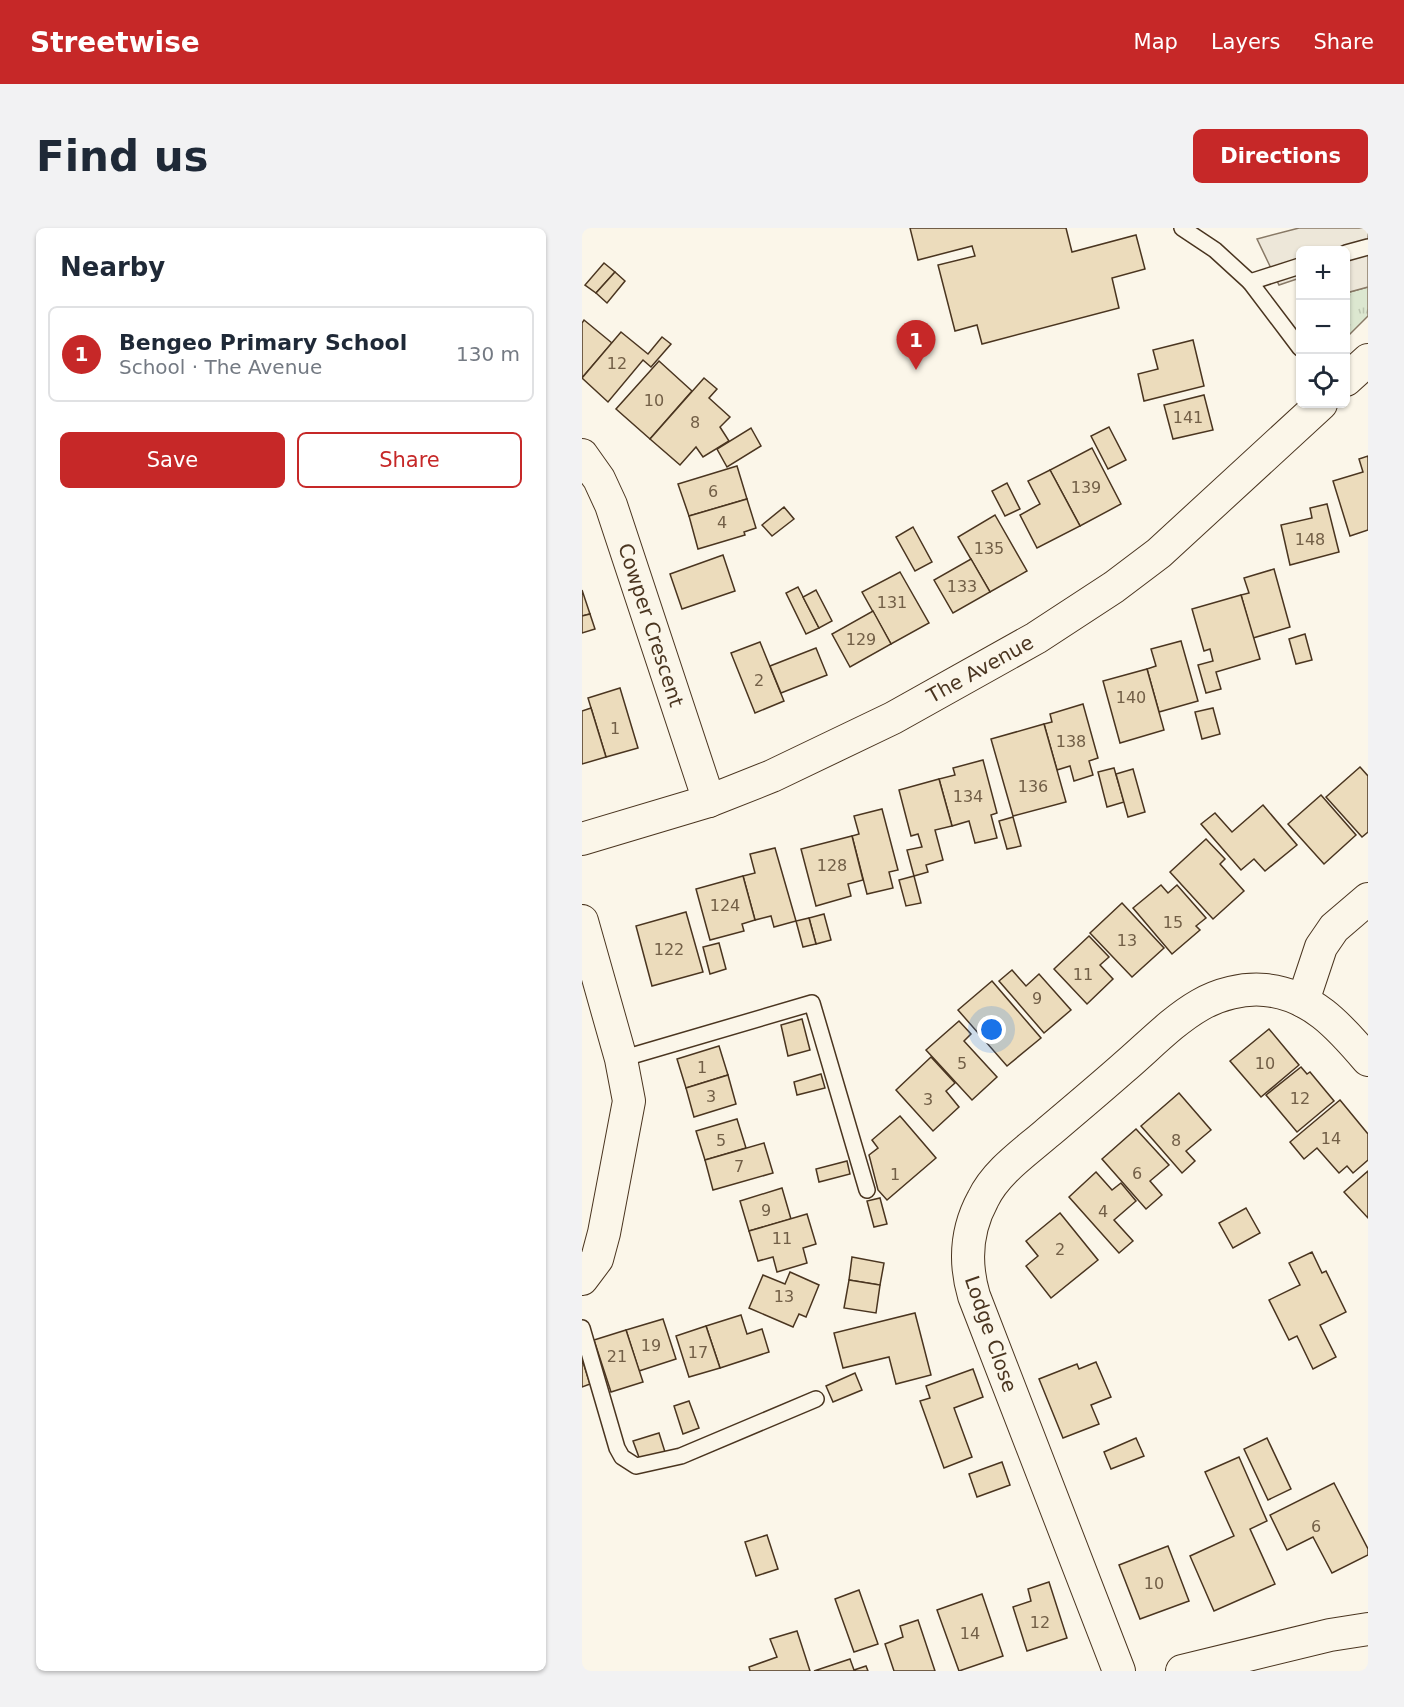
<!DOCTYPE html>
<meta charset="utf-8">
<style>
:root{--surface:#fff;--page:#f2f2f3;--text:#1f2937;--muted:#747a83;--line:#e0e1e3;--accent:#c62828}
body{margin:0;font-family:"DejaVu Sans",sans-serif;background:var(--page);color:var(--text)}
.controls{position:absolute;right:18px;top:18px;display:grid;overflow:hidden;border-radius:9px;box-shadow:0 2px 4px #0004}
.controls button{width:54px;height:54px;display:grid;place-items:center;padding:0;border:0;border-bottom:2px solid var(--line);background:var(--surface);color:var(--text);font:30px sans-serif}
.you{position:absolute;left:410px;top:802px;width:21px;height:21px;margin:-15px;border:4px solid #fff;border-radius:50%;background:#1a73e8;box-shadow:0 0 0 9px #1a73e833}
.badge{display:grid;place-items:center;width:39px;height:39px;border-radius:50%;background:var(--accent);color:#fff;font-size:20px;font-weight:700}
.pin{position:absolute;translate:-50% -50px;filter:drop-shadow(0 2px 3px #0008)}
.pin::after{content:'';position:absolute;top:32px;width:21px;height:18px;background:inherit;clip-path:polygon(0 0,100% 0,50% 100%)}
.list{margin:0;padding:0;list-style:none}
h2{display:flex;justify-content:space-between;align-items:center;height:78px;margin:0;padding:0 24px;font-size:26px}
h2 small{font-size:20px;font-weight:400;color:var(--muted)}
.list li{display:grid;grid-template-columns:39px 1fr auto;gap:18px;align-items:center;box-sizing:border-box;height:96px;margin:0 12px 12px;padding:0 12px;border:2px solid var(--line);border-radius:9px}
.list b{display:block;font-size:22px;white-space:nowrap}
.list p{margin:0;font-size:20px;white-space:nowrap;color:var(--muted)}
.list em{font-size:20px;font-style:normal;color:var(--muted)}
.actions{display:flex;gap:12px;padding:18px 24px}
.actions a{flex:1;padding:14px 0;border:2px solid var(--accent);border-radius:9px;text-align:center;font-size:21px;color:var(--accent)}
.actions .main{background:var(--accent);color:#fff}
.icon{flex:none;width:33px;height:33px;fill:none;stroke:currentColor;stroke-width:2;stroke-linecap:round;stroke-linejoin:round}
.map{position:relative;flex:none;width:786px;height:1443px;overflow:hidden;border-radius:9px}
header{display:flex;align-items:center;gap:36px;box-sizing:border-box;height:84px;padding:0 30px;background:var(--accent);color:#fff}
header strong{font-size:28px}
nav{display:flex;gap:33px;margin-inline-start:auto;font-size:21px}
.intro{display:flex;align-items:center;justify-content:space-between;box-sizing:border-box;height:144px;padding:0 36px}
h1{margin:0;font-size:42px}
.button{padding:15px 27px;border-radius:9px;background:var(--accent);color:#fff;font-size:21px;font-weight:700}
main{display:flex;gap:36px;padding:0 36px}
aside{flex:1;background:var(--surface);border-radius:9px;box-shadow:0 2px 4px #0004}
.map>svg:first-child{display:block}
.grass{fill:url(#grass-tufts);stroke:#887966;stroke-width:1.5}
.parking{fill:#ede7d9;stroke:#887966;stroke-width:1.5}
.building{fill:#ecdcbc;stroke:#4a3520;stroke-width:1.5}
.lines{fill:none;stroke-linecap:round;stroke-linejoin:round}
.lane-casing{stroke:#4a3520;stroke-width:18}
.street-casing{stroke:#4a3520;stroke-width:34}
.lane{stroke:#fbf6e9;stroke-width:15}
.street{stroke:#fbf6e9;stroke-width:32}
.labels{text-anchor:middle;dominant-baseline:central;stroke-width:4.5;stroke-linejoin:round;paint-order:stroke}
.number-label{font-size:16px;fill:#725f47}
.street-label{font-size:20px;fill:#4a3520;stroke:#fbf6e9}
</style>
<header>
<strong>Streetwise</strong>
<nav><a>Map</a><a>Layers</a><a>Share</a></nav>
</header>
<div class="intro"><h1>Find us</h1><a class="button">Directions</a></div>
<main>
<aside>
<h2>Nearby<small></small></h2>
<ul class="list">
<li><span class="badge">1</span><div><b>Bengeo Primary School</b><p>School · The Avenue</p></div><em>130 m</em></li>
</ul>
<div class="actions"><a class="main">Save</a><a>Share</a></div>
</aside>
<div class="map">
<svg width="786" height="1443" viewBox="0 0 786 1443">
<defs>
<pattern id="grass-tufts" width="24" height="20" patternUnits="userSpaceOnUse" patternTransform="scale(1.5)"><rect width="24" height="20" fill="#dce7d0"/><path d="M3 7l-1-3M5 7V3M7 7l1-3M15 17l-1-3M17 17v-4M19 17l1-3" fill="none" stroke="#bec7b2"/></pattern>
</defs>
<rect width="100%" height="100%" fill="#fbf6e9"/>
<path class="grass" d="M786,59v29l-22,22v-45z"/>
<path class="parking" d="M717,0h69v59l-22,6v-43h-46v28l-21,7 -22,-46z"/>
<g class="building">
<path d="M328,0h156l6,24 64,-17 9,34 -33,9 7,30 -137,36 -5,-19 -22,6 -17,-66 37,-9 -3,-10 -54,14z"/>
<path d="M22,35l11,9 -19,21 -11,-8z"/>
<path d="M33,44l10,9 -18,22 -11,-10z"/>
<path d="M2,92l28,23 -30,35v-55z"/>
<path d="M39,104l27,22 14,-17 9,7 -20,23 -8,-7 -35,42 -26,-24z"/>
<path d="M611,112l11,46 -60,15 -6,-27 20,-5 -5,-19z"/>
<path d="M77,133l33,30 -42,48 -34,-30z"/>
<path d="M122,150l13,11 -8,9 21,19 -10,10 9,14 -26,16 -7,-10 -16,18 -30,-26z"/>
<path d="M622,167l9,35 -40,9 -9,-34z"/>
<path d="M527,199l17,33 -18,9 -17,-33z"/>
<path d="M169,200l10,18 -34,21 -10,-18z"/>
<path d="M510,220l29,56 -41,22 -30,-56z"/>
<path d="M786,228v74l-18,6 -17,-55 30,-9 -4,-13z"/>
<path d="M155,238l10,33 -58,17 -11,-32z"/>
<path d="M468,242l30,56 -43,22 -17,-33 20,-11 -12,-23z"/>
<path d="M425,255l13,26 -15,7 -13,-25z"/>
<path d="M165,271l9,29 -12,4 1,3 -47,14 -9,-33z"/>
<path d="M745,276l12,48 -49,13 -9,-40 31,-7 -2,-10z"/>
<path d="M202,279l10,12 -22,17 -10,-11z"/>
<path d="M413,287l32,56 -37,21 -32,-55z"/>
<path d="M331,299l19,35 -17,9 -19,-34z"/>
<path d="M141,327l12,36 -53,18 -12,-35z"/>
<path d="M389,331l19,33 -37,21 -19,-33z"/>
<path d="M692,341l16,58 -37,11 -12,-43 8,-2 -5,-15z"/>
<path d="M318,344l29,51 -38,21 -29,-52z"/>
<path d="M216,359l21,41 -13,6 -20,-41z"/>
<path d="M0,362l8,24 -8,2z"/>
<path d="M234,362l16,31 -13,7 -16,-31z"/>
<path d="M659,367l19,64 -44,13 5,17 -15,4 -8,-28 15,-4 -3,-12 -6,2 -12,-42z"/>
<path d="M291,383l18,33 -41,23 -18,-33z"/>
<path d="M8,386l5,15 -13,4v-17z"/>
<path d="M723,406l7,26 -16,4 -7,-25z"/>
<path d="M599,413l17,60 -39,11 -12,-43 9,-3 -5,-17z"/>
<path d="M178,414l24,59 -29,12 -24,-60z"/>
<path d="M234,420l11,27 -46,18 -11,-27z"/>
<path d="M565,441l17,61 -44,13 -17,-62z"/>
<path d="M38,460l18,60 -32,9 -18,-59z"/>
<path d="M501,476l15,54 -9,3 4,14 -19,6 -4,-15 -13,4 -13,-46 8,-2 -2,-8z"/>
<path d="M9,480l15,49 -24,7v-53z"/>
<path d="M631,480l7,26 -18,5 -7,-27z"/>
<path d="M462,496l22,78 -53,14 -22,-77z"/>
<path d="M401,532l14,53 -6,2 6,23 -22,5 -6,-22 -17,5 -13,-47 16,-4 -2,-7z"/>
<path d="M778,539l8,9v56l-6,5 -36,-40z"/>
<path d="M532,540l10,34 -17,5 -9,-35z"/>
<path d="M551,541l12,43 -17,5 -12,-43z"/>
<path d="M357,551l13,47 -17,4 8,30 -17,5 2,7 -14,4 -7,-26 15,-3 -4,-13 -7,2 -12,-46z"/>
<path d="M739,567l35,40 -32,29 -36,-40z"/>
<path d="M681,577l34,40 -32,26 -11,-12 -13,11 -40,-46 14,-11 17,19z"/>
<path d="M300,581l16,61 -9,2 4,16 -26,6 -15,-58 7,-2 -5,-18z"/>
<path d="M431,589l8,29 -14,3 -8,-28z"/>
<path d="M270,608l11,44 -15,4 3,12 -35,10 -15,-57z"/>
<path d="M624,611l19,20 -5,5 24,27 -31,28 -43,-47z"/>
<path d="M193,620l21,73 -22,6 -3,-11 -16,4 -12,-44 12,-3 -5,-19z"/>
<path d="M161,648l12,44 -13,4 2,7 -34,9 -14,-51z"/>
<path d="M332,648l7,27 -15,3 -7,-26z"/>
<path d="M579,657l7,8 9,-8 29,33 -10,8 4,4 -28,24 -39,-46z"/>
<path d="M540,675l42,45 -32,29 -42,-44z"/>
<path d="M104,684l17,60 -51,14 -16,-60z"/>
<path d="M242,686l7,26 -15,4 -7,-26z"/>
<path d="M227,690l7,26 -13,3 -7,-26z"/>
<path d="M507,708l20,21 -9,8 13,14 -26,25 -33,-35z"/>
<path d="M137,715l7,26 -16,5 -7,-27z"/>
<path d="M430,742l14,16 13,-12 32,36 -27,23 -45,-52z"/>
<path d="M410,753l49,57 -34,28 -49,-56z"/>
<path d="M220,791l8,31 -22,6 -7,-31z"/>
<path d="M377,793l12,13 -7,7 33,36 -25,23 -46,-50z"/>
<path d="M687,801l30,36 -38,32 -31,-36z"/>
<path d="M137,818l9,29 -42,13 -9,-29z"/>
<path d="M349,829l24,26 -9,8 13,16 -26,24 -37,-41z"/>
<path d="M719,839l6,7 3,-2 24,29 -37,31 -31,-37z"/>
<path d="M239,846l4,14 -28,7 -3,-13z"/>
<path d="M146,847l8,29 -42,13 -8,-29z"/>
<path d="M597,865l32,37 -25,21 9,10 -13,12 -41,-47z"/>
<path d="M758,872l28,34v26l-15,13 -6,-7 -8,7 -22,-25 -13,11 -14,-17z"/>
<path d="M318,888l36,42 -49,42 -9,-10 -9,-35 9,-7 -6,-8z"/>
<path d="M155,891l9,29 -41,12 -9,-29z"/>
<path d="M554,901l33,36 -19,16 12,14 -16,14 -44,-50z"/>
<path d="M182,915l9,30 -60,17 -8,-30z"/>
<path d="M265,933l3,13 -31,8 -3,-13z"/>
<path d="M786,943v47l-24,-26z"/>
<path d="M514,944l16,18 9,-7 15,18 -22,19 19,21 -14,12 -50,-56z"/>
<path d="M200,960l9,31 -42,12 -9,-30z"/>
<path d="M298,970l7,26 -13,3 -7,-26z"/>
<path d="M664,980l14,25 -27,15 -14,-25z"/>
<path d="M478,985l38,47 -47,38 -25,-32 12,-10 -12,-15z"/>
<path d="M225,986l9,30 -13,4 4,15 -30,9 -4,-15 -15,4 -9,-30z"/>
<path d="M730,1024l10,21 4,-2 20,41 -26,13 16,32 -23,12 -16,-33 -8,4 -20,-40 31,-15 -11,-22z"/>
<path d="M270,1029l32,6 -4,22 -31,-5z"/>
<path d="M208,1044l29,13 -13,32 -7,-3 -6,13 -44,-19 14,-33 22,9z"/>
<path d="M267,1052l31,5 -4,28 -32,-5z"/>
<path d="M333,1085l16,62 -35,9 -7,-27 -46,11 -9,-35z"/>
<path d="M159,1087l6,19 15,-5 7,23 -49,16 -14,-42z"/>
<path d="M81,1091l13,40 -37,12 -13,-41z"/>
<path d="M124,1098l14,42 -31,9 -13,-41z"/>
<path d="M44,1102l17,52 -32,10 -17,-52z"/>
<path d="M0,1131l8,25 -8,3z"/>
<path d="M514,1134l15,35 -20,8 8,19 -36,14 -24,-59 38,-15 2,5z"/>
<path d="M391,1141l10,28 -29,11 18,49 -28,11 -24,-67 10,-3 -4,-12z"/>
<path d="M273,1145l7,17 -29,12 -7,-16z"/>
<path d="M107,1173l10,27 -16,6 -9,-28z"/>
<path d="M77,1205l6,19 -25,8 -7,-19z"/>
<path d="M554,1210l8,18 -33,13 -7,-17z"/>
<path d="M685,1210l24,51 -23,11 -24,-51z"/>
<path d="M657,1229l28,64 -17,8 25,55 -61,27 -24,-55 44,-20 -29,-64z"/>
<path d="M420,1234l8,23 -33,12 -8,-23z"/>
<path d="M752,1255l34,66v6l-36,18 -19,-36 -26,13 -17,-35z"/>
<path d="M185,1307l11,34 -22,7 -11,-34z"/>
<path d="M586,1318l21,55 -49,18 -21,-54z"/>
<path d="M467,1354l18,56 -40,13 -14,-44 18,-6 -3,-12z"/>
<path d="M277,1362l19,54 -24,8 -19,-53z"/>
<path d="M400,1366l21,62 -44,15 -22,-61z"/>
<path d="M336,1392l17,51h-41l-9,-27 18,-7 -3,-11z"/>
<path d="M215,1403l13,40h-60l-1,-4 28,-10 -7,-18z"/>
<path d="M268,1431l4,11 12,-4 2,5h-54z"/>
</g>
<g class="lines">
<g class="lane-casing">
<g id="lane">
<path d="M600,0l33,22 35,32"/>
<path d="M764,25l22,-6"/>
<path d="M718,38l-50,16 50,66"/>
<path d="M39,831l191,-56 55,187"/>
<path d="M0,1100l35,120 5,9 14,9 45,-10 135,-57"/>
</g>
</g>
<g class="street-casing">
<g id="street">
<path d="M764,152l22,-20"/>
<path d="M0,227l17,24 12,26 98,296"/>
<path d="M0,611l127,-38 63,-25 121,-58 143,-80 78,-51 45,-34 162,-149"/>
<path d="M0,693l39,138 8,42 -25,132 -7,26 -15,20"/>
<path d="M721,773l18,-54 13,-19 34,-29"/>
<path d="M537,1443l-145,-375c-10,-34 -8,-66 9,-97 13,-27 41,-46 63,-65 26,-22 51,-43 76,-65 25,-21 50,-48 78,-64 19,-11 43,-17 65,-15 46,4 75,37 103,70"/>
<path d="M600,1443l148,-36 38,-6"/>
</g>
</g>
<use href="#lane" class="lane"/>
<use href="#street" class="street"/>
</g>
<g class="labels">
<g class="number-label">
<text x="35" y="135">12</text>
<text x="72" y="172">10</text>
<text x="606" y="189">141</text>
<text x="113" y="194">8</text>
<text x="504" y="259">139</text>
<text x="131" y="263">6</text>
<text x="140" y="294">4</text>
<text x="728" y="311">148</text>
<text x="407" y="320">135</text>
<text x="380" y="358">133</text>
<text x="310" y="374">131</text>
<text x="279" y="411">129</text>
<text x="177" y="452">2</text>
<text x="549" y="469">140</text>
<text x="33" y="500">1</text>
<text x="489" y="513">138</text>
<text x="451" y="558">136</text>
<text x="386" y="568">134</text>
<text x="250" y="637">128</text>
<text x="143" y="677">124</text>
<text x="591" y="694">15</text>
<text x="545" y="712">13</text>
<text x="87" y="721">122</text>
<text x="501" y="746">11</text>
<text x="455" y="770">9</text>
<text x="380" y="835">5</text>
<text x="683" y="835">10</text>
<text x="120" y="839">1</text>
<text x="129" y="868">3</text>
<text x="718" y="870">12</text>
<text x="346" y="871">3</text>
<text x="749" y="910">14</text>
<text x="139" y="912">5</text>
<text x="594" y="912">8</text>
<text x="157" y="938">7</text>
<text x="555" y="945">6</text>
<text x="313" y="946">1</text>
<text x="184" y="982">9</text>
<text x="521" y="983">4</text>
<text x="200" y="1010">11</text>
<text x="478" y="1021">2</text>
<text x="202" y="1068">13</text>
<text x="69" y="1117">19</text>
<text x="116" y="1124">17</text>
<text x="35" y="1128">21</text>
<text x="734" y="1298">6</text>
<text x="572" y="1355">10</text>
<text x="458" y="1394">12</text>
<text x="388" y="1405">14</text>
</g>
<g class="street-label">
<text transform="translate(69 397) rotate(72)">Cowper Crescent</text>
<text transform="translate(398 441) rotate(-29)">The Avenue</text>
<text transform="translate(409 1106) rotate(71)">Lodge Close</text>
</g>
</g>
</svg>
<div class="controls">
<button>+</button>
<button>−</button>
<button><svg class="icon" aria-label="locate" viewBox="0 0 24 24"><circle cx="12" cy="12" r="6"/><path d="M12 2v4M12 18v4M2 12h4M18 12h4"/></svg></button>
</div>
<div class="you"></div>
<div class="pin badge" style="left:334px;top:142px">1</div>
</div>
</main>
